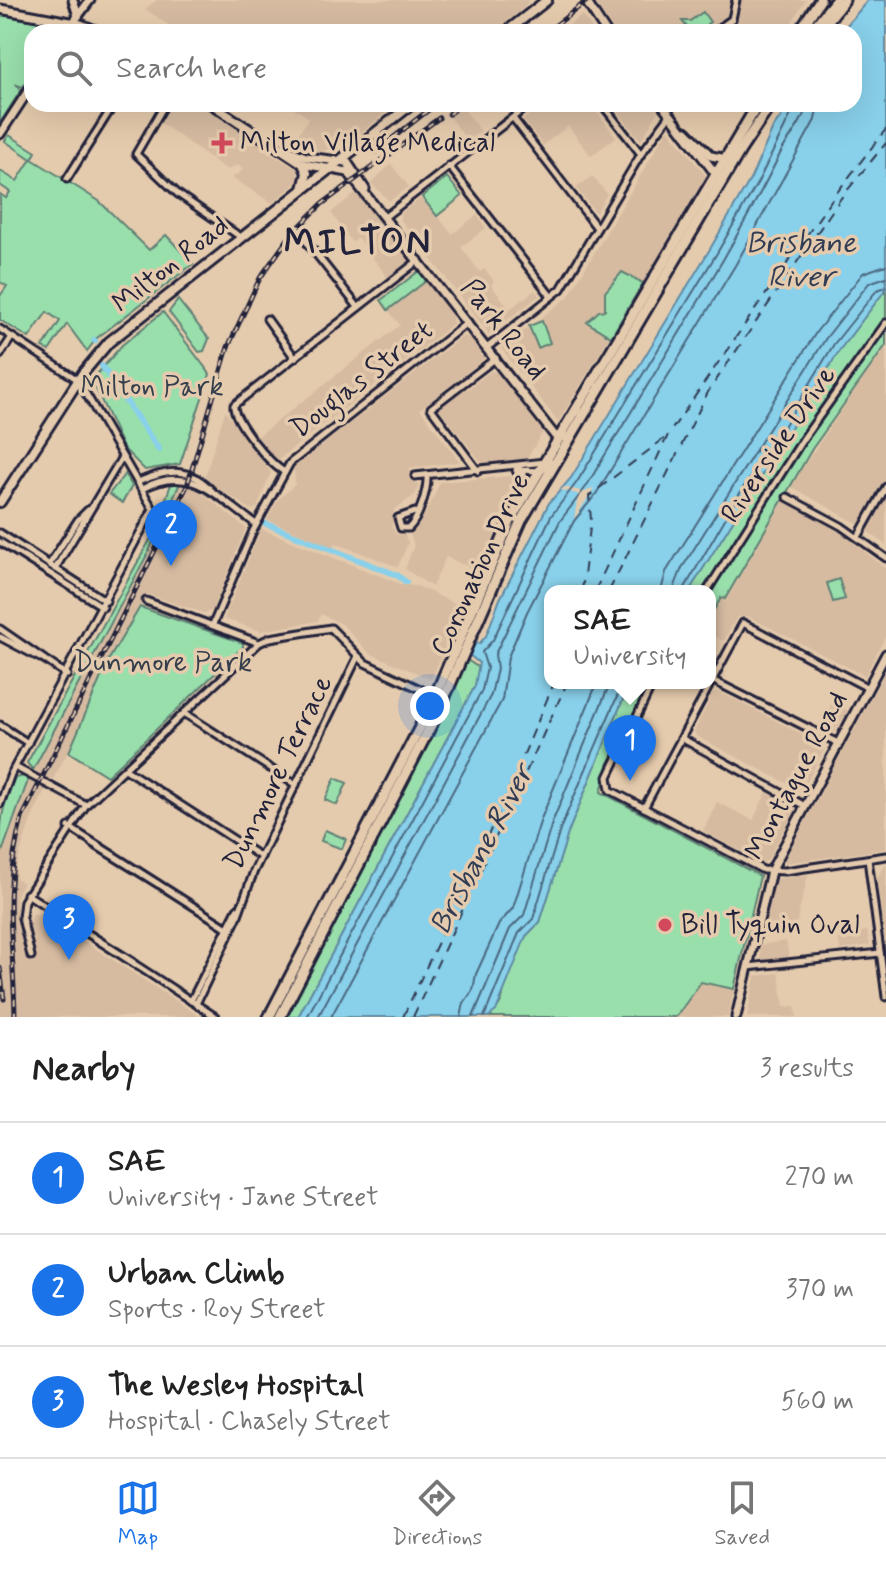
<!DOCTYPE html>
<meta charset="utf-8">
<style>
:root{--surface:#fff;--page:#f2f2f2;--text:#222;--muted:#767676;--line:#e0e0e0;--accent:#1a73e8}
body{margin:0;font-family:Mynerve,sans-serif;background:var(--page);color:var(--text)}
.you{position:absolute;left:430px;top:706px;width:28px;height:28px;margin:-20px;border:6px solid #fff;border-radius:50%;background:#1a73e8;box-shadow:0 0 0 12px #1a73e833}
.badge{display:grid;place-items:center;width:52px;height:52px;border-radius:50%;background:var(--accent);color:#fff;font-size:26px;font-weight:700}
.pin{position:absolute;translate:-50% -66px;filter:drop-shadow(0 2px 4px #0008)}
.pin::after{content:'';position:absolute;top:42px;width:28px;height:24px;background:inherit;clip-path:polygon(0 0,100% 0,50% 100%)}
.popup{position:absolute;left:544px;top:585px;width:172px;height:104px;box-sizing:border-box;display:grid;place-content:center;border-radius:16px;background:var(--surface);filter:drop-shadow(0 2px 6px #0005);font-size:26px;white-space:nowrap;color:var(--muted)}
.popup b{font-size:30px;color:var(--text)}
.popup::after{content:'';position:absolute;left:50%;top:100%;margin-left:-16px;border:16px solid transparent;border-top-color:var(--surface)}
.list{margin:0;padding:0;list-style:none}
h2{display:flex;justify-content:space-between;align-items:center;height:104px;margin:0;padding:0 32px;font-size:34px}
h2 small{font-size:26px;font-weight:400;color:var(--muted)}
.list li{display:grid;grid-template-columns:52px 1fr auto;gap:24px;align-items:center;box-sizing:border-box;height:112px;padding:0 32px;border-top:2px solid var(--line)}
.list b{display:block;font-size:30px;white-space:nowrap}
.list p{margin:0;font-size:26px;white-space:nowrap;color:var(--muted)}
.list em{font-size:26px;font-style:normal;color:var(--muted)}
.icon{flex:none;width:44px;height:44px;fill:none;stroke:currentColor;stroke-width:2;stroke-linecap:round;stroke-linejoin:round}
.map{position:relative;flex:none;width:886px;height:1017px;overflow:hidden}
.search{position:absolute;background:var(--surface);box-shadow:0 8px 32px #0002;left:24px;right:24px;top:24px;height:88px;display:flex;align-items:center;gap:20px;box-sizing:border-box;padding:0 28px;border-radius:24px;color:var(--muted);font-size:30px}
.sheet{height:440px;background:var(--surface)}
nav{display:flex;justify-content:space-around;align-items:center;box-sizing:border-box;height:112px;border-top:2px solid var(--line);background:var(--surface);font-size:22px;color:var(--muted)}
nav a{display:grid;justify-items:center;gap:4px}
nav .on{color:var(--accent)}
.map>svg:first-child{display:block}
.built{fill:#d6bba1}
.green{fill:#99dfac;stroke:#5e8074;stroke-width:2}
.water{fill:#89d0ea;stroke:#608aa4;stroke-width:2}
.pier{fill:#e5cbad}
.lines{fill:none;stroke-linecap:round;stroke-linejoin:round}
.shore{stroke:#4b6881;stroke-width:2}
.canal{stroke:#89d0ea;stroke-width:6}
.ferry{stroke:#313c55;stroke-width:2;stroke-dasharray:10 8;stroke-linecap:butt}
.minor-casing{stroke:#22223b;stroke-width:11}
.tertiary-casing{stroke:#22223b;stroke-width:13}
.primary-casing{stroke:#22223b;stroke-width:14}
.trunk-casing{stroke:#22223b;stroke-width:15}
.minor{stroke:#e5cbad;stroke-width:5}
.tertiary{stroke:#e5cbad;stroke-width:7}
.primary{stroke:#e5cbad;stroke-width:8}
.trunk{stroke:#e5cbad;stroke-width:9}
.rail-casing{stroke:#22223b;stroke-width:5}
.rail{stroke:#e5cbad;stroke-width:2;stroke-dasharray:6;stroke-linecap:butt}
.poi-dot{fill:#d1495b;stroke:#e5cbad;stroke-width:3}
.labels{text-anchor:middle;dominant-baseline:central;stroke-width:7;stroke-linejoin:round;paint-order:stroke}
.poi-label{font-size:28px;fill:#22223b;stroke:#e5cbad;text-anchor:start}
.street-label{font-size:28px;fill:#22223b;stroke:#e5cbad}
.park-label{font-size:28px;fill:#343e4c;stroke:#e5cbad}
.water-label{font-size:30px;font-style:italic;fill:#313c55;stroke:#e5cbad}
.district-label{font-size:36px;font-weight:bold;letter-spacing:2px;fill:#22223b;stroke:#e5cbad}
</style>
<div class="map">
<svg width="886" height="1017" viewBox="0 0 886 1017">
<rect width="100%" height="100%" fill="#e5cbad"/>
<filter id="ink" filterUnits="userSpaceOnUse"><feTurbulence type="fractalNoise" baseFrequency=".0125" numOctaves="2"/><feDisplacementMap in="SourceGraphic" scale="16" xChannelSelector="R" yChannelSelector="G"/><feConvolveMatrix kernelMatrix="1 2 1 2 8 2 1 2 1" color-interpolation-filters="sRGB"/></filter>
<g filter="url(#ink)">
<g class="built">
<path d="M157,0h371v1l-3,6 -33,25h-313l-34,-23z"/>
<path d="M593,0h213l-21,32h-170z"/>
<path d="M582,15l13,17h-36l4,-2z"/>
<path d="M169,104h30l70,46v3l29,16 1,12 -27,22 -40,-25 11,-8 -5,-5 -11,5 -69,-49z"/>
<path d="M287,104h109l-45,37 -31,11 -28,-8 17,-26z"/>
<path d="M542,104h49l25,33 -25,19 -23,-30 -25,19 -20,-25z"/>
<path d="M612,104h40l6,8 -17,29z"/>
<path d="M462,107l19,24 -13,10 -18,-23z"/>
<path d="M668,129l39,48 -149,245 -57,-74 67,-51z"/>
<path d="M391,164l18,23 -20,14 -18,-18z"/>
<path d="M592,176l15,18 -11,19 -20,-25z"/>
<path d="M359,190l55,68 -26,20 -30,-40 -6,4 -21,-29z"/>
<path d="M422,197l30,37 25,-19 9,13 -25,19 19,25 5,-3 9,12 -3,4 19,24 25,-19 4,6 -50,38 -89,-115v-5z"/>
<path d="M426,281l26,33 1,10 -175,136h-4l-17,-23 143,-112 -12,-15z"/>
<path d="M463,336l7,1 14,22 -64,50 40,53 -51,6 10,19 -4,8 -21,15 -2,17 4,7 9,1 3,8 -10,24 -63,-24 -2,4 -66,-27 11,-20 17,-16 -1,-17z"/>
<path d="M886,345v200l-28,-21 -68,-38z"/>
<path d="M491,371l6,1 46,60 -17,28 -44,3 -42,-53v-5l25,-19 3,3z"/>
<path d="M225,411l46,61 -14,36 -5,2 -42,-27 -5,-7z"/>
<path d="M511,476l5,9 -37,87 -33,-15 -14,30 -27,-18 9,-24 -4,-11 17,-23 13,-29z"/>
<path d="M178,480l15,6 53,42 -34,83 -8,2 -57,-19 -39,67 -35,82 -21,38 -23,-13 -2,-5 124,-225 21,-56z"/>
<path d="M783,499l59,34 44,36v66l-21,41 -118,-60 -10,1 -13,24 -14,-7v-13l12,-22 4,2z"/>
<path d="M261,529l142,56 14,1 46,21 -32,72 -62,-26 -27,-29 -21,-10 -3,7 -57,10 -37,-12z"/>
<path d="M886,670v179l-101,14 -1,-1z"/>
<path d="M718,691l103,53 3,6 -22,41 -106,-55 -2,-4 19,-39z"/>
<path d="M832,703l16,8 -15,23 -14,-7z"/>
<path d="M31,776l15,12 -16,34 -14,45v11l7,5 -7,11 6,46 11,6 -4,-22 4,-10h9l159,103h-201v-184z"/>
<path d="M767,792l29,16 -29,53 -4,2 -60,-32 14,-29 36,18z"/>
<path d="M886,864v80l-9,-66z"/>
<path d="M808,875l-14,58 -32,4 13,-58z"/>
<path d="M867,931l3,14 -30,5 -2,-15z"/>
<path d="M786,941l3,16 -28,5 -1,-17z"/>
<path d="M779,973l5,34 11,-1 2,11h-50l8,-41z"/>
<path d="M701,982l33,7 -6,28h-52z"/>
</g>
<g class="green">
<path d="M703,12l7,10 -3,2 3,5 -19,3 -9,-11h8z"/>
<path d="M0,15l54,9 3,8h-25v41l-9,14 -6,-2 4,5 -21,33z"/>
<path d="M9,135l27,17 -4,7 67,42 50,49 17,-15 27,29 -96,74 -10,13 -20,-27 -18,27 -6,-4 17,-26 -13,-9 -18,26 -29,-18v-24l7,-10 -7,-4v-88l6,4 4,-6 -10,-7v-14l17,10 14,-22 -26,-18z"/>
<path d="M447,177l15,19 -25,20 -15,-19z"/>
<path d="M419,271l7,10 -38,29 -7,-10z"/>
<path d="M622,272l21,11 -32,54 -24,-15 12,-11 6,-1v-18z"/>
<path d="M886,289v56l-74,104 -87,150 -4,-1 -11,19v-26h-21l152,-243z"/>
<path d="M178,300l31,39 -5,12 -5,1 -30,-40z"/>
<path d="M163,312l47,62 -30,90 -35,6 -22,-22 -31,-68 30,-35z"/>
<path d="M542,321l8,22 -12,5 -9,-22z"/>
<path d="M125,474l7,12 -10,17 -13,-9z"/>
<path d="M181,481l-33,72 -115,217 -6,-7 124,-225 21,-56z"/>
<path d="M839,579l6,20 -12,3 -6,-19z"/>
<path d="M140,607l103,36v4l-136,129 -38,-24 39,-91z"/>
<path d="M464,658l15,10 -4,18 -177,331h-14l141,-269 30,-59z"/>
<path d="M633,683h22l-47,82 -7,27 159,84 -26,113 -33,-7 -25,35h-188c9,-8 17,-17 15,-30l23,-51 14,-14 29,-92 57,-138z"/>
<path d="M30,775l-28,77 -2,-1c0,-27 2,-48 15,-73z"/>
<path d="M335,778l12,5 -10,22 -12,-5z"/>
<path d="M325,830l21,9 -4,10 -21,-8z"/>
</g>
<path class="water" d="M868,0h18v289l-45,59 -152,243h-139v92h83l-7,9 -57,138 -29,92 -14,14 -30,75 -8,6h-190l177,-331 4,-23 -11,-9 4,-13 7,3 7,-8 14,-37 49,-96 22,-25 139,-229 41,-71 22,-50 17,-24h64v-72h-13z"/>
<path class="pier" d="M564,487l21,5 9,-4 -20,32 4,-26 -17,-4z"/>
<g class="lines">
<g class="shore">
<path d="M661,591l5,-19 151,-241 46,-58 23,-8"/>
<path d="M673,591l9,-23 144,-230 43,-55 17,-6"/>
<path d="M683,591l60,-103 28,-40 63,-104 43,-54 9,-3"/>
<path d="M307,1017l175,-327 5,-22 -5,-16 11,-12 58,-124 26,-34 140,-229 41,-71 38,-78"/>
<path d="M318,1017l173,-322 6,-26 -2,-15 65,-133 26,-34c65,-111 138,-219 195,-335 8,-15 24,-31 25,-48"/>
<path d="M331,1017l171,-317 6,-43 19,-45 47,-91 22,-27 140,-230 79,-144 3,-16"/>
<path d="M461,1017l3,-14 9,-13 3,-16 23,-50 14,-16 28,-89 56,-136"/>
<path d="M473,1017l37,-88 14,-14 28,-92 58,-140"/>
<path d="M484,1017l35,-84 14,-14 28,-92 62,-144"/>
</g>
<g class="canal">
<path d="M94,340l1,1"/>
<path d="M102,366l57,84"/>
<path d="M264,523l133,52 9,7"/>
</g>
<g class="ferry">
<path d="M582,591l9,-71 -2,-24 76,-58"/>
<path d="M595,591l73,-156 164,-236 54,-70"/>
<path d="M609,591l99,-199 133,-194 45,-55"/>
<path d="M403,1017l102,-218 49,-116"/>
<path d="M413,1017l154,-334"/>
</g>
<g class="minor-casing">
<g id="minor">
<path d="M714,32l18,-13 4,-19"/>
<path d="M165,104l-29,50 42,40 64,44"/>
<path d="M602,104l39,50"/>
<path d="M513,118l84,110"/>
<path d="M449,166l102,130"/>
<path d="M67,179l47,-75"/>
<path d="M386,216l144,-112"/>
<path d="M305,240l53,67"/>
<path d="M267,319l28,39"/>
<path d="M0,329l78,51 75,129 -142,265 -11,30"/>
<path d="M488,347l73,-58 80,-135 29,-39"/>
<path d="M0,355l12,-18"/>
<path d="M517,470l25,1 9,-9"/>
<path d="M478,471l-47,-63 65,-50"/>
<path d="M285,472c-14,-6 -53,-53 -51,-67l185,-145"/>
<path d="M415,476l130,-14"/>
<path d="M138,482c30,-13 52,-16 75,10"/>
<path d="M142,489c48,-27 75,8 114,35"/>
<path d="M787,497l54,29 45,32"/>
<path d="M415,512l-17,6 3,10h8c10,-10 19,-38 18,-53"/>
<path d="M0,533l106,68"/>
<path d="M858,537l28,-50"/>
<path d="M0,542l103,65"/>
<path d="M49,565l29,-45 10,-10"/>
<path d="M55,569l67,-112"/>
<path d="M707,591l96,-152 83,-116"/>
<path d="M146,601l113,42"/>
<path d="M213,624l40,-93 37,-68 178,-141"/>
<path d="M0,629l67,46"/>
<path d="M0,637l40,21"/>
<path d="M714,681l124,62"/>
<path d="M653,683l-45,94 2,13 153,80 22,1 101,-15"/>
<path d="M184,713l112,72"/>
<path d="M0,725l28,18"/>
<path d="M683,739l122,67"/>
<path d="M15,767l71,38"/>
<path d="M125,769l136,88"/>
<path d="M644,808l99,-185 125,65"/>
<path d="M69,827l157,100"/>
<path d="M92,843l66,41"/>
<path d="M868,859l18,138"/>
<path d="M27,894l189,123"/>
<path d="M54,912l79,50"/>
<path d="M31,956l-9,-38 2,-17 62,-96 173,-162 11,-5 61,-10 34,35 70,33"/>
<path d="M748,967l132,-14"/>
<path d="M191,1001l46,-92"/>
<path d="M196,1004l41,-86 17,-47 104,-215"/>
</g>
</g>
<g class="tertiary-casing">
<g id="tertiary">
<path d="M73,0l5,16"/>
<path d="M587,3l19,29"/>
<path d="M0,9l81,15 19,8"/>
<path d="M66,32l24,-32"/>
<path d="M211,104l92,60 45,8 207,264 9,1"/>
<path d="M662,104l56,73"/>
<path d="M686,131l25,25 16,3"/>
<path d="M0,134l32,-49"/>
<path d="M283,148l23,9 41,5 18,27"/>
<path d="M736,1017l35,-146 115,-217"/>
</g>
</g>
<g class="primary-casing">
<g id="primary">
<path d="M506,32l41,-32"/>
<path d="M303,189l4,-16 -4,-9"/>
<path d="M0,502l83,-129 26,-31 303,-238"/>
</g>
</g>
<g class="trunk-casing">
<g id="trunk">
<path d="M799,32l21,-32"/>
<path d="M810,32l26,-32"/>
<path d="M819,32l25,-32"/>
<path d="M518,470l11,17"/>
<path d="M269,1017l162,-311 80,-187 247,-415"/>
<path d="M280,1017l159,-307 82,-189 220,-372 30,-45"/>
</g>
</g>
<use href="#minor" class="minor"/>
<use href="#tertiary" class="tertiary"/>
<use href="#primary" class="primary"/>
<use href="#trunk" class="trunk"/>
<g class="rail-casing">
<g id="rail">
<path d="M547,32l41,-32"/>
<path d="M449,114l12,-10"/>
<path d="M375,152l56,-44"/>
<path d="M0,968l4,31"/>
<path d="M15,1017c-1,-77 -14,-121 7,-199l165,-332 41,-139 32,-69 30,-42 32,-32 117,-86"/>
</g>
</g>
<use href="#rail" class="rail"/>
</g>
</g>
<g class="poi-dot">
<path d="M218 131h8v8h8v8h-8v8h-8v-8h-8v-8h8z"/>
<circle cx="665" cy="925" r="8"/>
</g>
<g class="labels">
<g class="poi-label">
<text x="240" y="143">Milton Village Medical</text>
<text x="681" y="925">Bill Tyquin Oval</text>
</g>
<g class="street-label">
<text transform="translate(171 265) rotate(-38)">Milton Road</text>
<text transform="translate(503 330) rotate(52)">Park Road</text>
<text transform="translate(362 380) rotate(-38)">Douglas Street</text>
<text transform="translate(779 445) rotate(-56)">Riverside Drive</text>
<text transform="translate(481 565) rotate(-65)">Coronation Drive</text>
<text transform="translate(279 773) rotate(-64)">Dunmore Terrace</text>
<text transform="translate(797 776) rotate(-62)">Montague Road</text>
</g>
<g class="park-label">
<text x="152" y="387">Milton Park</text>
<text x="163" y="663">Dunmore Park</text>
</g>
<g class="water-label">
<text x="801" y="243">Brisbane<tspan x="801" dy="34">River</tspan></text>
<text transform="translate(482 850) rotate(-62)">Brisbane River</text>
</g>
<g class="district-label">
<text x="358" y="243">MILTON</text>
</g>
</g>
</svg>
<div class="you"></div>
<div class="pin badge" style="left:630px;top:781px">1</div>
<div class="popup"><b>SAE</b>University</div>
<div class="pin badge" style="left:171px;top:566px">2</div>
<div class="pin badge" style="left:69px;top:960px">3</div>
<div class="search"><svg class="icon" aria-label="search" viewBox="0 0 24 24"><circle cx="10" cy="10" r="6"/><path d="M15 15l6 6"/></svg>Search here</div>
</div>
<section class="sheet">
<h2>Nearby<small>3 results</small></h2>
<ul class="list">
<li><span class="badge">1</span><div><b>SAE</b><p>University · Jane Street</p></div><em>270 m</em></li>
<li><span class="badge">2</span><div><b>Urban Climb</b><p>Sports · Roy Street</p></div><em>370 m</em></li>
<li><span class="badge">3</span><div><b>The Wesley Hospital</b><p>Hospital · Chasely Street</p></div><em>560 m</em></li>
</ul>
</section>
<nav>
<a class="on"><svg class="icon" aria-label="map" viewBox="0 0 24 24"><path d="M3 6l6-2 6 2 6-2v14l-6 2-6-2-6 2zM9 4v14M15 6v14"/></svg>Map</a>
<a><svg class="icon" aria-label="directions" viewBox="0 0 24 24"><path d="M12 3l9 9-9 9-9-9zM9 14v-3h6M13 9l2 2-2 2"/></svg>Directions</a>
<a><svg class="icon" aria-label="saved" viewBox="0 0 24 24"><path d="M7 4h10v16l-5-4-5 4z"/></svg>Saved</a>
</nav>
